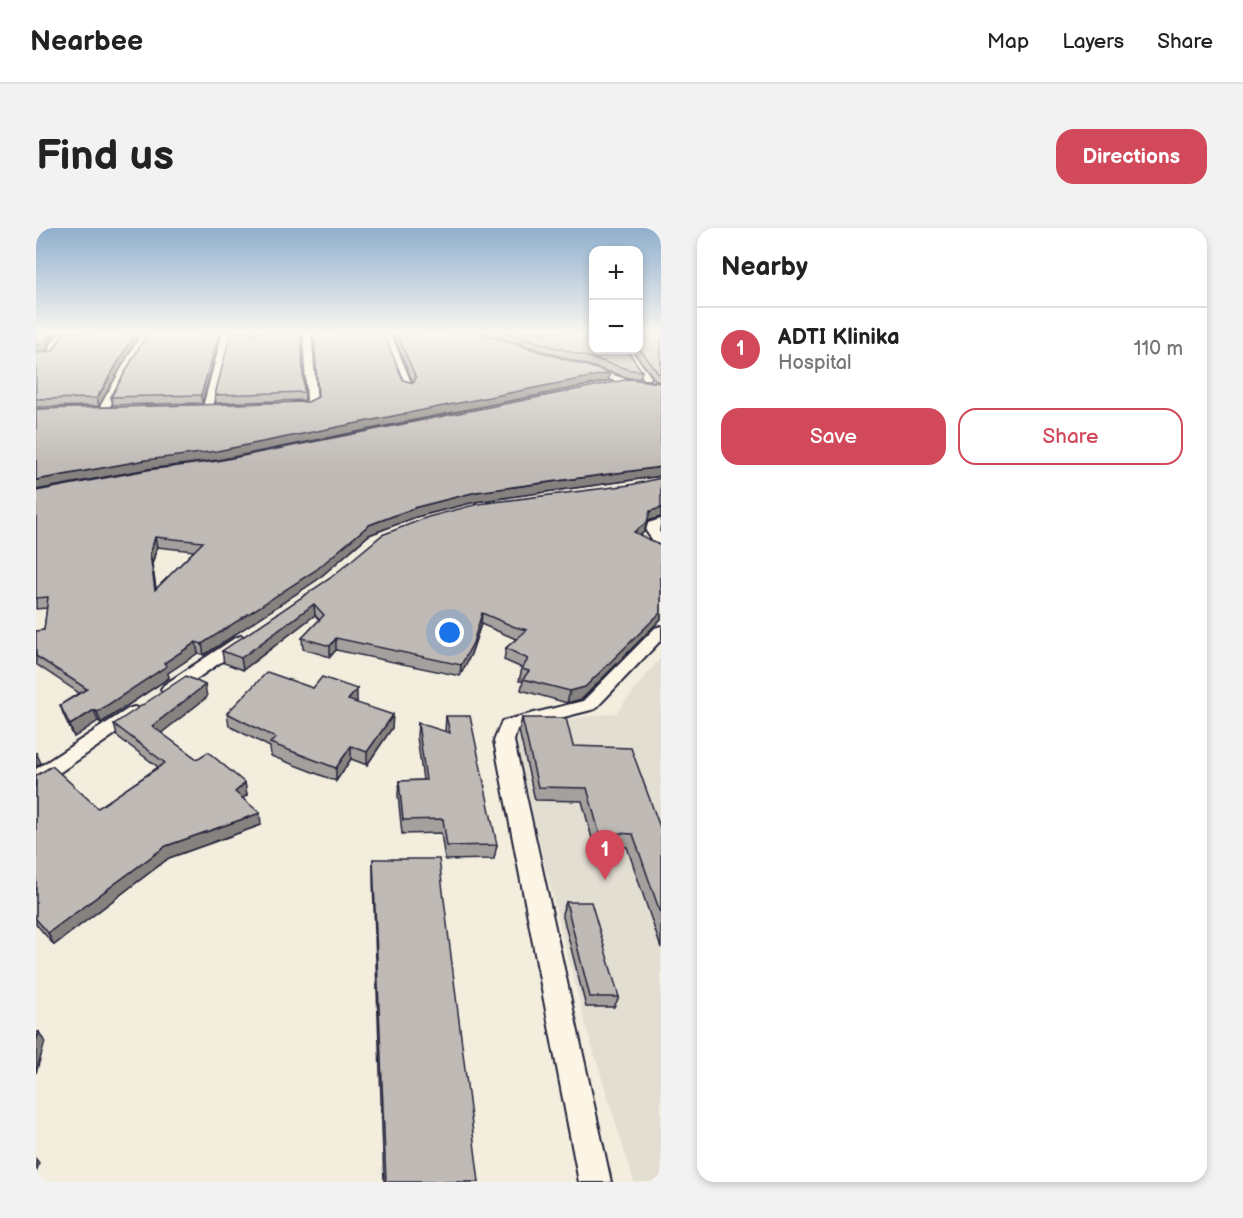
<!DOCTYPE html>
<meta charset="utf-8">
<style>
:root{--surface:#fff;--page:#f2f2f2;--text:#222;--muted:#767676;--line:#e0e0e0;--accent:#d1495b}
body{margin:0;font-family:"Balsamiq Sans",sans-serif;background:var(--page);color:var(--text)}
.controls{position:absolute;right:18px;top:18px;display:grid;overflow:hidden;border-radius:12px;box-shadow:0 3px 9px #0003}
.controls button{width:54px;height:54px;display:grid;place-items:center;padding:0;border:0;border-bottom:2px solid var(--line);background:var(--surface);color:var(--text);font:30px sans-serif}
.you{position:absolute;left:414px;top:405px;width:21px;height:21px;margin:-15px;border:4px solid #fff;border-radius:50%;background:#1a73e8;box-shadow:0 0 0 9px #1a73e833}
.badge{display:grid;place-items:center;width:39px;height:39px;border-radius:50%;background:var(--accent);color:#fff;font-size:20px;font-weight:700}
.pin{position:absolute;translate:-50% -50px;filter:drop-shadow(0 2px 3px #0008)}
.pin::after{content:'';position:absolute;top:32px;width:21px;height:18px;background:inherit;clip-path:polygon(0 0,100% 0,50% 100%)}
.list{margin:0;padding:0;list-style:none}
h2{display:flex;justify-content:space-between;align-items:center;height:78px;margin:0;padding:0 24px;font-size:26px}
h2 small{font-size:20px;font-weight:400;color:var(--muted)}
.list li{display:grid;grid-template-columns:39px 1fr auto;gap:18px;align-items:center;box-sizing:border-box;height:84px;padding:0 24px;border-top:2px solid var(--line)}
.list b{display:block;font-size:22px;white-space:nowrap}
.list p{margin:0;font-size:20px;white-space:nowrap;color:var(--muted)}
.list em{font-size:20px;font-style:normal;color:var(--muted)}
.actions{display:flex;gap:12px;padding:18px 24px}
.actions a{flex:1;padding:14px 0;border:2px solid var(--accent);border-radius:18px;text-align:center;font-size:21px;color:var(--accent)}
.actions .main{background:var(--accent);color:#fff}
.map{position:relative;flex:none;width:625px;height:954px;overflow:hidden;border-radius:18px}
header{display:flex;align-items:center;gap:36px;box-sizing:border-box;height:84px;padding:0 30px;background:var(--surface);border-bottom:2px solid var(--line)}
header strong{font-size:28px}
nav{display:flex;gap:33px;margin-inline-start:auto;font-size:21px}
.intro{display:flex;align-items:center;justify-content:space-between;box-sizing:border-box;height:144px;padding:0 36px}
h1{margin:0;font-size:42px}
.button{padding:15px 27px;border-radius:18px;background:var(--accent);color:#fff;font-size:21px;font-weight:700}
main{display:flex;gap:36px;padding:0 36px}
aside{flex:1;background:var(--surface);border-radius:18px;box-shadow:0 3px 9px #0003}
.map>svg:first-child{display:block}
.built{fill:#e3ded2}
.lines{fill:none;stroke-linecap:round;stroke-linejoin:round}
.minor-casing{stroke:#22223b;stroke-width:4}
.minor{fill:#fcf5e5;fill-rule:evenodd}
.wall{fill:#a4a09d;stroke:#22223b;stroke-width:1.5;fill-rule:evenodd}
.shaded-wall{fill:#86827f;stroke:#22223b;stroke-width:1.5}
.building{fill:#bfbab6;stroke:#22223b;stroke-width:1.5;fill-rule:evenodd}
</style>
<header>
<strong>Nearbee</strong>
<nav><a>Map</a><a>Layers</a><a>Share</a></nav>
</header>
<div class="intro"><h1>Find us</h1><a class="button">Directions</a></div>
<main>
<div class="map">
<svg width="625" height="954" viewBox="0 0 625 954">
<rect width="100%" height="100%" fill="#f3edde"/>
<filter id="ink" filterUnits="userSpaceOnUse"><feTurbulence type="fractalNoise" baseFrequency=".0167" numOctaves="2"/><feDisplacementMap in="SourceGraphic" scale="12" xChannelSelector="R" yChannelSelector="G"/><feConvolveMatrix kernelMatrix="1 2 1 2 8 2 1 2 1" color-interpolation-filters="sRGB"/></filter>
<g filter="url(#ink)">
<path class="built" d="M625,429v525h-27l-48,-155 -75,-294 18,-9 87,-11z"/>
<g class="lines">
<g class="minor-casing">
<g id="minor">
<path d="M25,104h8l-9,11 -5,13 -19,2v-4l13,-2 3,-10z"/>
<path d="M106,104h8l-42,78 -8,2 -2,-2z"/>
<path d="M187,104h8l-18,75 -5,3 -5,-3z"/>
<path d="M267,104h8l6,71 -25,6 -5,-3 2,-2 18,-3z"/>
<path d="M346,104h8l23,55 -1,2 -7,-2z"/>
<path d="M587,122h8l20,27 -1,2h-6z"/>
<path d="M551,139l42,13 32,3v6l-33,-4 -44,-14 -1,-2z"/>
<path d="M625,291l-2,12 2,3v12l-5,-1 -10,-14 2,-8z"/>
<path d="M625,398v14l-66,69 -78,20 -3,12 97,441h-32l-85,-441 8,-20 81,-20 72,-73z"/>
<path d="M205,408l6,2 2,3 -2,3 -71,49h-12l-3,-4 3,-4 71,-47z"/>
<path d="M98,479l6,2 3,4 -3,4 -97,67 -7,2v-17l92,-60z"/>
</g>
</g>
<use href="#minor" class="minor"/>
</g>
<g class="wall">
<path d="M105,104l-42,74 -63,1v-54l17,-2z"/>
<path d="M112,104h74l-20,71 -89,2 -2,-8z"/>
<path d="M265,104l4,68 -89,3 -1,-8z"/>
<path d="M356,104h85l131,49 -390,79 -70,9 -112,21v-81l272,-7 10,-5 85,-17 10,3z"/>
<path d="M446,104h112l48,39 -2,7h-11z"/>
<path d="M603,104h22v50l-5,-1 -24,-31h7z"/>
<path d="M625,155v93l-186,26 -59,15 -47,18 -52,45 -113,75 -6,-2 -30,20 1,5 -68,45 -3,-2 -24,16 -10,-21 -4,-11 19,-12 -43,-29v-33l8,-1 3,-22 -11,1v-118l181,-30zM121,319l37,4 -38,38 -4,-25z"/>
<path d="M594,257l18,36 -4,11 -4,3 21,11v73l-79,80 -15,4 -46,-13 2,-9h-4l3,-13 -18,-8 2,-12 10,-9 -35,-15 -10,30 -11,22 -124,-26 -6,7 -27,-8 -1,-11 17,-18 -4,-5 -72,55 -19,-7 -2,-12 107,-72z"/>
<path d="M277,460l44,13 -1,1 36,26 -25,37 -16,-6 -15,22 -65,-25 -1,-9 -41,-21 -2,-13z"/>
<path d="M171,469l-46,36 36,26 48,24 2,12 -4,3 18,27 -92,33 -115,87 -18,-21v-149l62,33 60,-41 -41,-31 -3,-12z"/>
<path d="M410,488l51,129 -3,14 -49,1 -4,-27 -39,1 -4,-39 1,-14 24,-1 -6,-43 1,-14 27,9z"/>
<path d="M486,490l51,28 88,84v118l-34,-101 -33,-1 -12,-45 -47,-1 -16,-69z"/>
<path d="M337,631l106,323h-95l-11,-302z"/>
<path d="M530,674l53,95 -5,10h-28l-24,-94z"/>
</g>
<g class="shaded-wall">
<path d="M14,104h8l-8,8 -3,10 -11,2v-7z"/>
<path d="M100,104h5l-42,74 -2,-8z"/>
<path d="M184,104h2l-20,71 -1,-8z"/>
<path d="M574,145l-2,8 -390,79 -70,9 -112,21v-10z"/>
<path d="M625,239v9l-186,26 -59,15 -47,18 -52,45 -113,75 -2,-11 167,-119 48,-18 59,-15z"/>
<path d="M625,280v9l-14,4 3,-10z"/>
<path d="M611,294l-3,10 -13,10 3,-10z"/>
<path d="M119,309l2,10 -5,17 6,36 -8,-46z"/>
<path d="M278,376l1,11 -72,55 -2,-12z"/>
<path d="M625,383v8l-79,80 -15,4 3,-12z"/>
<path d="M446,385l-1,11 -10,30 -11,22 1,-11z"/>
<path d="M300,410v12l-6,7v-11z"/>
<path d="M160,414l2,11 -30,20 1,5 -68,45 -4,-11 67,-49z"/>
<path d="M169,457l2,12 -52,41 -3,-12z"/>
<path d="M321,461v12l-9,11v-12z"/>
<path d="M58,482l4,11 -24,16 -4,-12z"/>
<path d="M357,487l-1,13 -25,37v-13z"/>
<path d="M315,518v13l-15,22v-13z"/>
<path d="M0,524l5,11 -5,4z"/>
<path d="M209,555l2,12 -10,8 -2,-11z"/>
<path d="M224,585l1,12 -92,33 -115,87 -6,-12 118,-87z"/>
<path d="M3,804l6,10 -9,31v-32z"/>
<path d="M0,931l3,4 -3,10z"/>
</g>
<g class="building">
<path d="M0,104h14l-1,2 -4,9 -9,2z"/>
<path d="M28,104h72l-39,66 -61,1v-46l17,-2z"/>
<path d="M112,104h72l-19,63 -90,2z"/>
<path d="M195,104h70l3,60 -89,3z"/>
<path d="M278,104h69l20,48 10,3 3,-5 -20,-46h81l133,41 -393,78 -71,9 -110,20v-71l272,-7 10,-5z"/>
<path d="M469,104h89v18h33l15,21 -11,-1z"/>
<path d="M603,104h22v42l-3,-1 -19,-25z"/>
<path d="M594,151l31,4v84l-185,25 -59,15 -48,18 -53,45 -114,74 -6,-2 -32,21 3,3 -70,46 -3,-2 -24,15 -10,-20 27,-16 -51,-33v-25l8,-1 4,-33 -12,1v-107l111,-21 70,-9zM119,309l48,5 -48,48 -5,-36z"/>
<path d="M625,250v30l-11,3 -3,11 -13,10 27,14v66l-76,75 -15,4 -47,-12 6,-8 -7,-2 6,-10 -22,-11 21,-18 -12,-3 -33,-14 -9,30 -12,22 -125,-27 -6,8 -28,-8 22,-23 -10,-11 -73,54 -19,-7 107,-72 53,-44 46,-18 50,-13 152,-19z"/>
<path d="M231,444l46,16 9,-11 35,12 -9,11 45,15 -26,37 -16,-6 -15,22 -66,-25 6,-5 -49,-25z"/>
<path d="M150,448l19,9 -53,41 45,33 11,-7 37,31 -10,9 25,21 -94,33 -118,87 -12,-14v-144l3,-1 13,-8 46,42 67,-45 -51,-39z"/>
<path d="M410,488h24l27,129 -50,1 -4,-27 -40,1 -4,-39 27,-1 -8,-57 32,10z"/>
<path d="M486,490h44l7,28 58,2 30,82v85l-28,-81 -34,-2 -12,-44 -49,-1z"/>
<path d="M337,631h66l40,323h-93z"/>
<path d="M530,674h25l28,95h-29z"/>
<path d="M0,804h3l-3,9z"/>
</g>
</g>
<linearGradient id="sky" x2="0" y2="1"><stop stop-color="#90afce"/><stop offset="0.44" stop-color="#faf7f0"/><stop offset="1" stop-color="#faf7f0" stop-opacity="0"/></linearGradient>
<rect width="625" height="238" fill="url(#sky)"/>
</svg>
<div class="controls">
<button>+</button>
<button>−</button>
</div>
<div class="you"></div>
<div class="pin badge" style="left:569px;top:652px">1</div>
</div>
<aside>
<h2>Nearby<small></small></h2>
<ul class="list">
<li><span class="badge">1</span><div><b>ADTI Klinika</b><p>Hospital</p></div><em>110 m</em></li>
</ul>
<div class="actions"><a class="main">Save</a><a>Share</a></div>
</aside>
</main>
